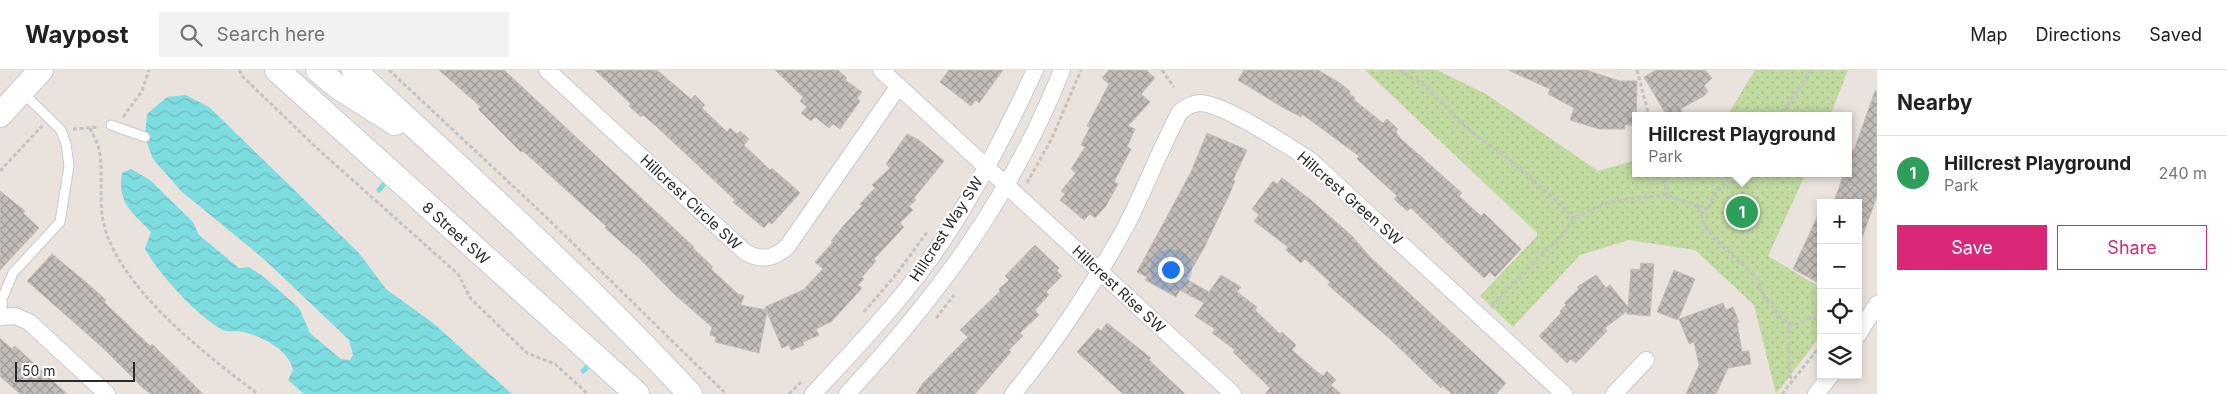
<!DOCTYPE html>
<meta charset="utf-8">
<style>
:root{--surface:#fff;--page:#f2f2f2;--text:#202124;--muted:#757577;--line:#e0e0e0;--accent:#db2777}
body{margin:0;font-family:Inter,sans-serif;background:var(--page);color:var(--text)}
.controls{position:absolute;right:15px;bottom:15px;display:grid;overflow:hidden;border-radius:0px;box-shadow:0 2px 8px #0003}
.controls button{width:45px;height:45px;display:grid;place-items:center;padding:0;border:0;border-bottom:1px solid var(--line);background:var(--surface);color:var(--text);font:25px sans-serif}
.scale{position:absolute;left:15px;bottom:12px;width:120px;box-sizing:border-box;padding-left:5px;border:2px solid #2a2a2a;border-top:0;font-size:14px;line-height:18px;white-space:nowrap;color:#2a2a2a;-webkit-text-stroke:4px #fff;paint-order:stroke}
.you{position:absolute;left:1170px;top:199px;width:18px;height:18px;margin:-12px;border:4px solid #fff;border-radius:50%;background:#1a73e8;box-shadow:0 0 0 8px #1a73e833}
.badge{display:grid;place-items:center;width:32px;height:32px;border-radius:50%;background:var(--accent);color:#fff;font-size:16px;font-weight:700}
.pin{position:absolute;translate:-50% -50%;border:2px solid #fff;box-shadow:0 1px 5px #0006}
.popup{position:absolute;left:1632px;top:42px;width:220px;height:65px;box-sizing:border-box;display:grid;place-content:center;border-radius:0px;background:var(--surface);filter:drop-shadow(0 1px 4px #0005);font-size:16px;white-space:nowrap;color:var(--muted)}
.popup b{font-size:19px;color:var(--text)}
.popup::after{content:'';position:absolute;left:50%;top:100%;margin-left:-10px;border:10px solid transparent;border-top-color:var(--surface)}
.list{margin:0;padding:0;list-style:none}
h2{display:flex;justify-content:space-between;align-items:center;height:65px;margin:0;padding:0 20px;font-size:21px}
h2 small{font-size:16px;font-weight:400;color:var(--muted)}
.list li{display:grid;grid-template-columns:32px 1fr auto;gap:15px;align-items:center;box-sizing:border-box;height:75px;padding:0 20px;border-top:1px solid var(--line)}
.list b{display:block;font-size:19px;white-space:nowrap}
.list p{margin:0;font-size:16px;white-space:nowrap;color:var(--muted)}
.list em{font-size:16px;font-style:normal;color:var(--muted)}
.actions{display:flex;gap:10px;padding:15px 20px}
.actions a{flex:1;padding:11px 0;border:1px solid var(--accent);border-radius:0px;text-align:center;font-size:18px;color:var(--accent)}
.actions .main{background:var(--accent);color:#fff}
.icon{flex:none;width:28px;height:28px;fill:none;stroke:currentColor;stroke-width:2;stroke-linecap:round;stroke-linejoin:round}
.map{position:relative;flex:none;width:1877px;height:324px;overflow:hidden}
header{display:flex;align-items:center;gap:30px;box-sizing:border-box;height:70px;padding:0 25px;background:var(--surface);border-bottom:1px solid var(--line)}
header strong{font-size:24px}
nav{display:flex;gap:28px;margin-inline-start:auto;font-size:18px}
.search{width:350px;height:45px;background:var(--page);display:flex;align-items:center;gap:12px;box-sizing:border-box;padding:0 18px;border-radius:0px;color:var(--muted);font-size:19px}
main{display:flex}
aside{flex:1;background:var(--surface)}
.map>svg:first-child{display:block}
.park{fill:url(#park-dots)}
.water{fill:url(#water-waves)}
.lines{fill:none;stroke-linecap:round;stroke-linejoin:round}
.stream{stroke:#7ddce0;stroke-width:5}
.building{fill:url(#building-cross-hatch);stroke:#c5bdb7}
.lane-casing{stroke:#c5cad2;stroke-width:11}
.street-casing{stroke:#c5cad2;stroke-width:18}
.secondary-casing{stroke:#c5cad2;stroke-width:26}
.path{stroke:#c3c3c3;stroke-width:3;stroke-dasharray:4 2.5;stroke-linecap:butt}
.lane{stroke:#fff;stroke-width:9}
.street{stroke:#fff;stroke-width:16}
.secondary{stroke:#fff;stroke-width:24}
.labels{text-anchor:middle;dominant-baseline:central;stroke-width:4.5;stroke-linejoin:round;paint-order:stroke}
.street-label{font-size:15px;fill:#2a2a2a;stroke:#fff}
</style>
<header>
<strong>Waypost</strong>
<div class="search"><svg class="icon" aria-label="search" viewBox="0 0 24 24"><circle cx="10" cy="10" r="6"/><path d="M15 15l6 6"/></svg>Search here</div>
<nav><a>Map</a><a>Directions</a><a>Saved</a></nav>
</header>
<main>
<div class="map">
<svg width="1877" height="324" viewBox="0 0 1877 324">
<defs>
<pattern id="park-dots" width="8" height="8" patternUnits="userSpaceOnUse" patternTransform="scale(1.25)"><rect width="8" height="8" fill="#c1daa0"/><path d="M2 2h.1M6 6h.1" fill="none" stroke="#a6bb8a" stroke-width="1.8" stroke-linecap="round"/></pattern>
<pattern id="water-waves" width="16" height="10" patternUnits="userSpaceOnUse" patternTransform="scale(1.25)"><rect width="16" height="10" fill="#7ddce0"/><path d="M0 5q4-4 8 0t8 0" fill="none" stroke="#6cbdc0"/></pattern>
<pattern id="building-cross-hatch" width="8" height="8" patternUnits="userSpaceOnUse" patternTransform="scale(1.25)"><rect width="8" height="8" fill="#c3bdb9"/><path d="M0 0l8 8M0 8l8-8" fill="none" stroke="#9f9a97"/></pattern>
</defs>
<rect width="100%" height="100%" fill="#eae2dd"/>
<g class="park">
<path d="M1365,0h72l49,24 112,77 38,-11v13h170l-38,83 53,32v47l-45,59 -22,-89 -59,-55 -66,-10 -49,15 -67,72 -33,-31 57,-60v-3z"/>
<path d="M1755,0h93l-18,46h-103z"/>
</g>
<path class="water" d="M186,25l23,12 32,31 118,115 27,36 47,34 79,71h-208l-16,-14 5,-10c-4,-20 -30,-33 -49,-38 -7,-2 -16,1 -23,-3 -25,-14 -62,-55 -76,-80l6,-17c-19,-20 -34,-29 -29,-59l9,-4 19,11 43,42 6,13 40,33 10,-1 15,10 35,31 11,25 31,26 9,1 3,-5 -4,-15 -84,-80 -84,-69 -28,-32 -8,-22 2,-23 20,-17z"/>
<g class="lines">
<g class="stream">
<path d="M379,120l5,-6"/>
<path d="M583,301l6,-6"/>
</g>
</g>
<g class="building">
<path d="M439,0h65l190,177 -1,1 20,19 -2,2 27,25 6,2 -3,9 25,5 -1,-3 38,-17 20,-21 -8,-7 18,-20 -2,-1 13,-16 18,-19 -2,-2 15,-16 -3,-3 18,-17 -4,-4 21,-30 12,6 25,21 -30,37 2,2 -7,6 4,4 -13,13 4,4 -30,32 2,2 -14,16 2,2 -6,6 4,3 -30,33 -16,8 3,6 -16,7 1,3 -13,5 -2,-5 -7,3 -15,-36 -8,41 -44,-11 1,-5 -6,-2 2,-8 -38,-33 -35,-36 -34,-30 1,-2 -83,-75 -2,1 -43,-43 3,-2z"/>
<path d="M595,0h62l34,29 4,-4 10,10 -3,3 25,24 3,-4 7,6 3,-3 9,8 -5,6 26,25 2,-2 28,25 -28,31 -3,-2 -5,6 -31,-26 2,-2 -78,-73 -14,-12 -2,2 -12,-11 2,-2z"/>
<path d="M775,0h63l9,8 -2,2 17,12 -5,6 3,3 -20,28 -7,-5 -4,4 -14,-11 -4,4 -10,-8 6,-6 -7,-6 3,-4z"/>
<path d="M949,0h54l-24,33 -3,-3 -5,6 -31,-24z"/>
<path d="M1109,0h37l9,8 -14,16 9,8 -22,24 7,3 -8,18 4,2 -17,33 4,2 -12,22 -11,12 -5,-4 -6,6 -24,-20 5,-6 -4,-3 15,-18 -5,-4 14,-22 -4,-2 9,-18 -3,-1 22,-42 -7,-6z"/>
<path d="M1244,0h74l22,13 10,8 -1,2 6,5 -1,2 29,23 4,-4 11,10 -2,3 4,6 62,55 -3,3 22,20 3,-3 37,36 -26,28 -5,-5 -6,6 -73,-70 -4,3 -13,-12 3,-3 -40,-37 2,-3 -57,-42 -1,3 -19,-10 -44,-27z"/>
<path d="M1508,0h78l34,11h17l-1,44h-11v4h-26l-29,-9 4,-12 -26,-14 2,-5z"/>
<path d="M1656,0h49l7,8 -8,8 4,5 -4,5 -24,13 2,3 -7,4h-8l-23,-39z"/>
<path d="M1875,21h2v105l-17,47 -2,-40h-12l-11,-4 9,-26h4v-25l6,2z"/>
<path d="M1207,63l40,17 -14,30 2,1 -6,14 -25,53 -18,31 23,13 12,-17 20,12 -4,5 20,15 -2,3 25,24 2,-2 14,13 -4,5 24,21 7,5 4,-5 9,9 -5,5 10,9h-76l5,-6 -37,-36 2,-2 -23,-17 3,-4 -20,-13 9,-13 -24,-13 -4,7 -31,-17 2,-3 -10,-5 54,-100z"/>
<path d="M1282,108l29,22 41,36 18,21 136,126 -10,11h-44l-9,-8 -2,2 -51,-49 -62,-54 2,-3 -25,-23 -4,4 -15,-13 2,-3 -34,-26 5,-6 -7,-6 21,-28 4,3z"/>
<path d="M0,121l25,20 -2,2 16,15 -39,42z"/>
<path d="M1821,139v75l-28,-15z"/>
<path d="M1035,175l24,23 -2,3 5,5 -16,16 3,3 -14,15 4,5 -19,18 3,3 -14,14 2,2 -36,42h-59l7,-11 45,-46 -8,-7 40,-39 -1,-2 10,-9 -4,-4z"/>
<path d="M52,184l35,29 19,17 -2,2 46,44 2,-2 51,50h-52l-8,-6 -41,-41 -75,-66z"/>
<path d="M1641,193l13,1 -4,52 -23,-2v-3l-22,17 2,3 -31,32 -5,-4 -4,4 -28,-27 22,-23 -1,-2 6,-6 -2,-2 15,-14 -2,-2 19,-12 10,13 4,-3 18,22 3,-38 9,1z"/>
<path d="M1674,200l21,9 -17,41 -21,-8z"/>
<path d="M1723,233l3,7 7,-3 6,15 -2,1 5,29 7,-1 2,13 -23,4 -12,26h-30l13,-29 -5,-23 -5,2 -10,-25z"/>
<path d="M1107,253l44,35 -2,2 36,34h-62l-46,-42 21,-24 3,3z"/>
<path d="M0,268l12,11 3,-3 52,48h-47l-20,-18z"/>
</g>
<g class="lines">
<g class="lane-casing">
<g id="lane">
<path d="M111,55l34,12"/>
<path d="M2,246v-17l11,-26 47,-51 9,-56 -3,-22 -5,-14 -39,-38"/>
</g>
</g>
<g class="street-casing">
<g id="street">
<path d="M547,0l198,182c16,9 28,7 42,-5l111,-160"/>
<path d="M881,0l352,324"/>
<path d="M0,247l15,-1 14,6 78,72"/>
<path d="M1858,265l19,-31"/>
<path d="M813,324c41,-44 82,-87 117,-135 39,-55 77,-128 105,-189"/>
<path d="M847,324c91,-98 165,-198 215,-324"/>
<path d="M1013,324c40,-48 83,-113 113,-168 19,-37 34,-77 54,-114 7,-5 12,-9 21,-9 25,2 86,42 109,57l254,234"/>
<path d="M1614,324l32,-34"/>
<path d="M1816,324l15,-19"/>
</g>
</g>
<g class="secondary-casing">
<g id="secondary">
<path d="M277,0l360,324"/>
<path d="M318,0l20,17 57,36"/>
<path d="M354,0c114,106 230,210 336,324"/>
<path d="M0,45l41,-45"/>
</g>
</g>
<g class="path">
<path d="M239,0l4,7 77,74 138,123 13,25 56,54 28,11 33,30"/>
<path d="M389,0l157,147 180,177"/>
<path d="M1162,0l12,17"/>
<path d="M1399,0l25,15 41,42 52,38 57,53"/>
<path d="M1637,0l12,46"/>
<path d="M1780,46l31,-46"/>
<path d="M123,47l19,-26 7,-21"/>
<path d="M90,58c3,7 7,14 9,21 5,25 -1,52 5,76 17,65 102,130 154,169"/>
<path d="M73,59l26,-2"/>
<path d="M0,101l42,-45"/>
<path d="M1663,103l4,22"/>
<path d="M1027,113l25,-45 29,-68"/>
<path d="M1698,136l10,4c8,-26 19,-28 44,-31l2,-6"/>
<path d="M1491,237l71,-72 12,-17 27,-13 25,-6 41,-4 30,11 9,22 10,12 42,39 3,13 20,26 8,5v43l2,16"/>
<path d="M864,242l30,-35 34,-46"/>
<path d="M936,248l18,-23"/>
<path d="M1789,253l6,2 16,-8 10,3"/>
<path d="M789,324l12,-12"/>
<path d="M1782,324l39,-49"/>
</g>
<use href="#lane" class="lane"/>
<use href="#street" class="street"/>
<use href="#secondary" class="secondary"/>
</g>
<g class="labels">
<g class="street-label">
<text transform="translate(1350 128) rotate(41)">Hillcrest Green SW</text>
<text transform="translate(691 132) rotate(43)">Hillcrest Circle SW</text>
<text transform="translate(946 159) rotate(-57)">Hillcrest Way SW</text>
<text transform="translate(456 163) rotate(42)">8 Street SW</text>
<text transform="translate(1119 219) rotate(43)">Hillcrest Rise SW</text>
</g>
</g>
</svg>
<div class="controls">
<button>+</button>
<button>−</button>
<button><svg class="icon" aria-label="locate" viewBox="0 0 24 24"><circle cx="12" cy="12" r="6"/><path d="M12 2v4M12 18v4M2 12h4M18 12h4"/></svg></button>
<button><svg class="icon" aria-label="layers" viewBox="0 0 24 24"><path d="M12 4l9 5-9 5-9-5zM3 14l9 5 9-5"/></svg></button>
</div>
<div class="scale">50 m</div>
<div class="you"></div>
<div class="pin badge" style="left:1742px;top:142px;background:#2e9e5b">1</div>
<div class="popup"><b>Hillcrest Playground</b>Park</div>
</div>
<aside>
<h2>Nearby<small></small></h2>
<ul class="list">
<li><span class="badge" style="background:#2e9e5b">1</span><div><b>Hillcrest Playground</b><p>Park</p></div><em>240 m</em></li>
</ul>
<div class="actions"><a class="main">Save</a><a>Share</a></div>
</aside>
</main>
